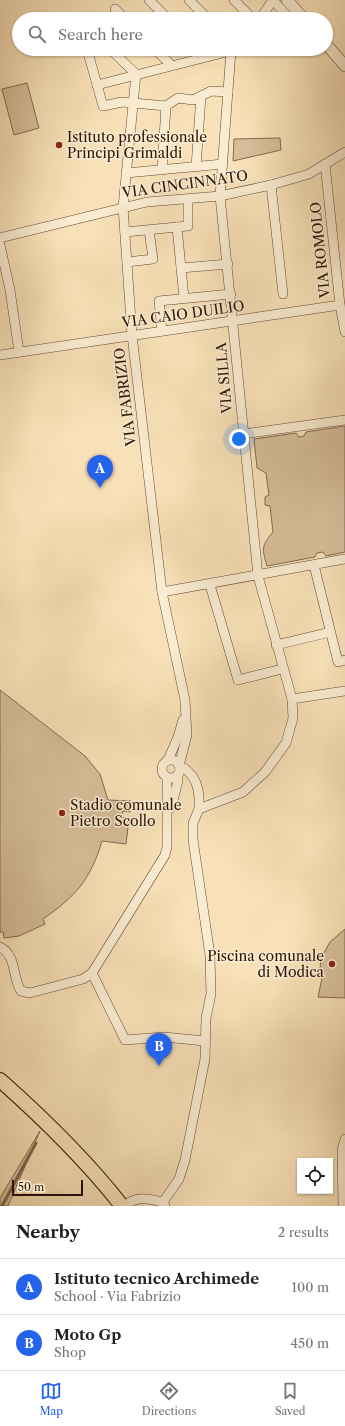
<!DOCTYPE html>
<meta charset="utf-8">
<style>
:root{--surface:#fff;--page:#f6f6f6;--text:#222;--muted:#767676;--line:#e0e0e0;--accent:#2563eb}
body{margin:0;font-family:"Libre Caslon Text",serif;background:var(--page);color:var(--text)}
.controls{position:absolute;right:12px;bottom:12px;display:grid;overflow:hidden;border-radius:0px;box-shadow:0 1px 3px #0004}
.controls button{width:36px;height:36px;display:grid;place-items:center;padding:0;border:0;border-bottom:1px solid var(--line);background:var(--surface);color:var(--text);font:20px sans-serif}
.scale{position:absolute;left:12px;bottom:10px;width:71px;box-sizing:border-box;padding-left:4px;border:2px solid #2f1509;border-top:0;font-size:11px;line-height:14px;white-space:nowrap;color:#2f1509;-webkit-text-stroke:3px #faecd1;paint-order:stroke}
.you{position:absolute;left:239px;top:439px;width:14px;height:14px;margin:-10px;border:3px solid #fff;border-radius:50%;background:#1a73e8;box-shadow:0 0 0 6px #1a73e833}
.badge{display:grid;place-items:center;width:26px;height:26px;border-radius:50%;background:var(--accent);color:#fff;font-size:13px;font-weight:700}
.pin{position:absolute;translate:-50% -33px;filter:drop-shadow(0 1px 2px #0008)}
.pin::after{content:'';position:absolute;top:21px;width:14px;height:12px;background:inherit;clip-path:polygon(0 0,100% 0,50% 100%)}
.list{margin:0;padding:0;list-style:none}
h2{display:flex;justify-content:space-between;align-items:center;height:52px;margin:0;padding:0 16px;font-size:17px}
h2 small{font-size:13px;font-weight:400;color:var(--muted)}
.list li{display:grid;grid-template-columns:26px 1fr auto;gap:12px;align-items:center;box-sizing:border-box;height:56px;padding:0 16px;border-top:1px solid var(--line)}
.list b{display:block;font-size:15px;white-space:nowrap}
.list p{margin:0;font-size:13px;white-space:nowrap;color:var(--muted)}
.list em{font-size:13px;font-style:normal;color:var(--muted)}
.icon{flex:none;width:22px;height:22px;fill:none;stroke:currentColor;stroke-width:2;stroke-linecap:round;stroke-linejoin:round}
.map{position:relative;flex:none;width:345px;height:1206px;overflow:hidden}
.search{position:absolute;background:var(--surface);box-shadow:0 1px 3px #0004;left:12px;right:12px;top:12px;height:44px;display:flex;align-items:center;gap:10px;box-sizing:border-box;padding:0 14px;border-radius:22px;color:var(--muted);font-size:15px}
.sheet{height:164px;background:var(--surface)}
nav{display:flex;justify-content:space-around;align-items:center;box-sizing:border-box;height:56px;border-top:1px solid var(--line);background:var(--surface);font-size:11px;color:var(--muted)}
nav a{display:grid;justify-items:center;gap:2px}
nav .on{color:var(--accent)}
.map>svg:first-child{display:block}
.green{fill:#d6be9a;stroke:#826a52}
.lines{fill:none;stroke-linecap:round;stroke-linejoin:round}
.stream{stroke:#7f664e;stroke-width:3}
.minor-casing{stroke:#614835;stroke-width:10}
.tertiary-casing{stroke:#614835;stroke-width:12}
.primary-casing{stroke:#2f1509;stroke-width:16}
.minor{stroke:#faecd1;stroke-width:9}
.tertiary{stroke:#faecd1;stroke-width:11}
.primary{stroke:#f8e1b8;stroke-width:14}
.poi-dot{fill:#8f2418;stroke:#faecd1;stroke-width:1.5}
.labels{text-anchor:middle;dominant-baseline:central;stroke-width:3;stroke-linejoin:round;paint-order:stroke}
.poi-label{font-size:14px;fill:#2f1509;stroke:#faecd1;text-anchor:start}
.street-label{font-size:14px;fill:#2f1509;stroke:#faecd1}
</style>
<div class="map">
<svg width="345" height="1206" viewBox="0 0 345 1206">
<rect width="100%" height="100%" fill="#f8e1b8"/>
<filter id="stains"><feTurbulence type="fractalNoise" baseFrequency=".005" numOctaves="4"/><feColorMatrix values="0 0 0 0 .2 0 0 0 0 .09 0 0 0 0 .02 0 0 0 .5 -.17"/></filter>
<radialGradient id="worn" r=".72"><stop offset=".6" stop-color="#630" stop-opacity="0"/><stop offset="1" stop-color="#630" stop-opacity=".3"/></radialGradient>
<g class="green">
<path d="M27,83l12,45 -25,7 -12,-46z"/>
<path d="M280,138l1,12 -48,11 1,-22z"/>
<path d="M345,426v126l-19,4 -3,-4 -6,1 -2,4 -48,9c-5,-17 -6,-20 6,-34l-3,-26 -5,-1v-8l4,-2 -3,-22 -9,-5 -3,-29 42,-6 3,4 5,-1 2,-4z"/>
<path d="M0,690l85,66 15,18 8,26 23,1 -1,11 -7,-1 -2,6 8,2 -3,25 -24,-3c-11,38 -27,56 -59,78l2,5 -26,12 -15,2 -1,-6h-3z"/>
<path d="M345,929v69l-27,-1 4,-19 -2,-9 1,-11 9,-16z"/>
<path d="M40,1131l-32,75h-8v-8z"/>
</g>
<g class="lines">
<path class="stream" d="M2,1206l34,-63"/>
<g class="minor-casing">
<g id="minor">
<path d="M149,0l19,19"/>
<path d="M189,0l19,19"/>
<path d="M234,0l19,19"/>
<path d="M273,0l17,19"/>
<path d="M115,9l10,10"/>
<path d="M260,19l13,-19"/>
<path d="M87,49l16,57 19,-4 44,4 12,-8 15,2 18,-9 17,1"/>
<path d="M110,49l26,25"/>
<path d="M155,49l16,16"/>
<path d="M136,74l-13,133 9,128 30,257 23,108 2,35 -8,31"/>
<path d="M97,85l141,-36"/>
<path d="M325,164l15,141 5,27"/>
<path d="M196,167l5,-71"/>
<path d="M162,170l4,-64"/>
<path d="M126,173l97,-9"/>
<path d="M271,185l12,109"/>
<path d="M125,232l52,-5"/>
<path d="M0,238l147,-36 73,-6 51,-11 38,-11 36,-22"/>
<path d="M0,245l10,45 9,62"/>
<path d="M127,262l26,-3 -4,-29"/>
<path d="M181,268l47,-4"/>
<path d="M184,298l-7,-71 11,-1v-27"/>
<path d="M162,331l-3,-30 72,-7"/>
<path d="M0,355l340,-50"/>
<path d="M243,434l102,-14"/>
<path d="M314,565l24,97 7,-2"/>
<path d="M210,585l28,95 44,-11"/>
<path d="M162,592l183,-33"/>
<path d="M276,645l54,-13"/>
<path d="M292,699l53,-8"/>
<path d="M168,760l10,-23 5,-17"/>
<circle cx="171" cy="769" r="9"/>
<path d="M180,769l4,-1c14,10 16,25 15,41"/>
<path d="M171,808l7,-27v-7"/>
<path d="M0,947c17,8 12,31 21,44l9,2 53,-14 9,-6 73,-118 2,-8v-70"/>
<path d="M92,973l33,67 39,-3 41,4"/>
<path d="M163,1202l16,-23 6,-19 20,-101 1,-41 5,-24 -1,-39 -17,-115v-17l6,-14 44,-17 22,-20 21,-29 7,-25 -1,-19 -34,-123 -38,-380 11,-145"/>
<path d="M125,1206c11,-11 24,-7 38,-4l2,4"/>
<path d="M343,1206l-1,-56 3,-11"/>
</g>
</g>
<g class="tertiary-casing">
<g id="tertiary">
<path d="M287,0l17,19"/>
<path d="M326,44l19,22"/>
</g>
</g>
<g class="primary-casing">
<path id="primary" d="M0,1080c44,39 86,80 122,126"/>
</g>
<use href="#minor" class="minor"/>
<use href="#tertiary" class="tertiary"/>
<use href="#primary" class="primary"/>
</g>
<g class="poi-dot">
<circle cx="59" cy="145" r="4"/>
<circle cx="62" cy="813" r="4"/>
<circle cx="332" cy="964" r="4"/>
</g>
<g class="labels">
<g class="poi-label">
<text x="67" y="137">Istituto professionale<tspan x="67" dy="16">Principi Grimaldi</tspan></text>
<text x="70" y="805">Stadio comunale<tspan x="70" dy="16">Pietro Scollo</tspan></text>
<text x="324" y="956" text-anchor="end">Piscina comunale<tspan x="324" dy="16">di Modica</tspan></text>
</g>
<g class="street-label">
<text transform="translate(185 184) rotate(-8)">VIA CINCINNATO</text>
<text transform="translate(320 250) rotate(-96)">VIA ROMOLO</text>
<text transform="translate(183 314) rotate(-8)">VIA CAIO DUILIO</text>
<text transform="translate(224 378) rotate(-95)">VIA SILLA</text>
<text transform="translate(125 397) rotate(-97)">VIA FABRIZIO</text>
</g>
</g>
<rect width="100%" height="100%" filter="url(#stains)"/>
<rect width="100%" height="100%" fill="url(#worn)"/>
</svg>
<div class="controls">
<button><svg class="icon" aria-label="locate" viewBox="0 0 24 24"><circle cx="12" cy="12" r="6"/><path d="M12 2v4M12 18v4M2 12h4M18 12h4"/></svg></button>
</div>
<div class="scale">50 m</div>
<div class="you"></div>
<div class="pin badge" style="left:100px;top:488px">A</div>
<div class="pin badge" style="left:159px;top:1066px">B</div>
<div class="search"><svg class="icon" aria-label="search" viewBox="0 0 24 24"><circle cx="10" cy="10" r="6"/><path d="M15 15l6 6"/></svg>Search here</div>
</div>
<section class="sheet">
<h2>Nearby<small>2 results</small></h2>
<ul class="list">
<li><span class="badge">A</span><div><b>Istituto tecnico Archimede</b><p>School · Via Fabrizio</p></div><em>100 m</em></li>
<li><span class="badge">B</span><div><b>Moto Gp</b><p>Shop</p></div><em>450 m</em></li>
</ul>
</section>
<nav>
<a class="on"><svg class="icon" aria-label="map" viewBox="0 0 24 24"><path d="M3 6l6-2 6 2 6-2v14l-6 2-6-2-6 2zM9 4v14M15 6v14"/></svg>Map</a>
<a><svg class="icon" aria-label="directions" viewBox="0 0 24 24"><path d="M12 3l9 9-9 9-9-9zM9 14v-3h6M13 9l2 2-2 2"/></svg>Directions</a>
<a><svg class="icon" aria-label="saved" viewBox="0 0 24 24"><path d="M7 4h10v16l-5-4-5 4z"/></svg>Saved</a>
</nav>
